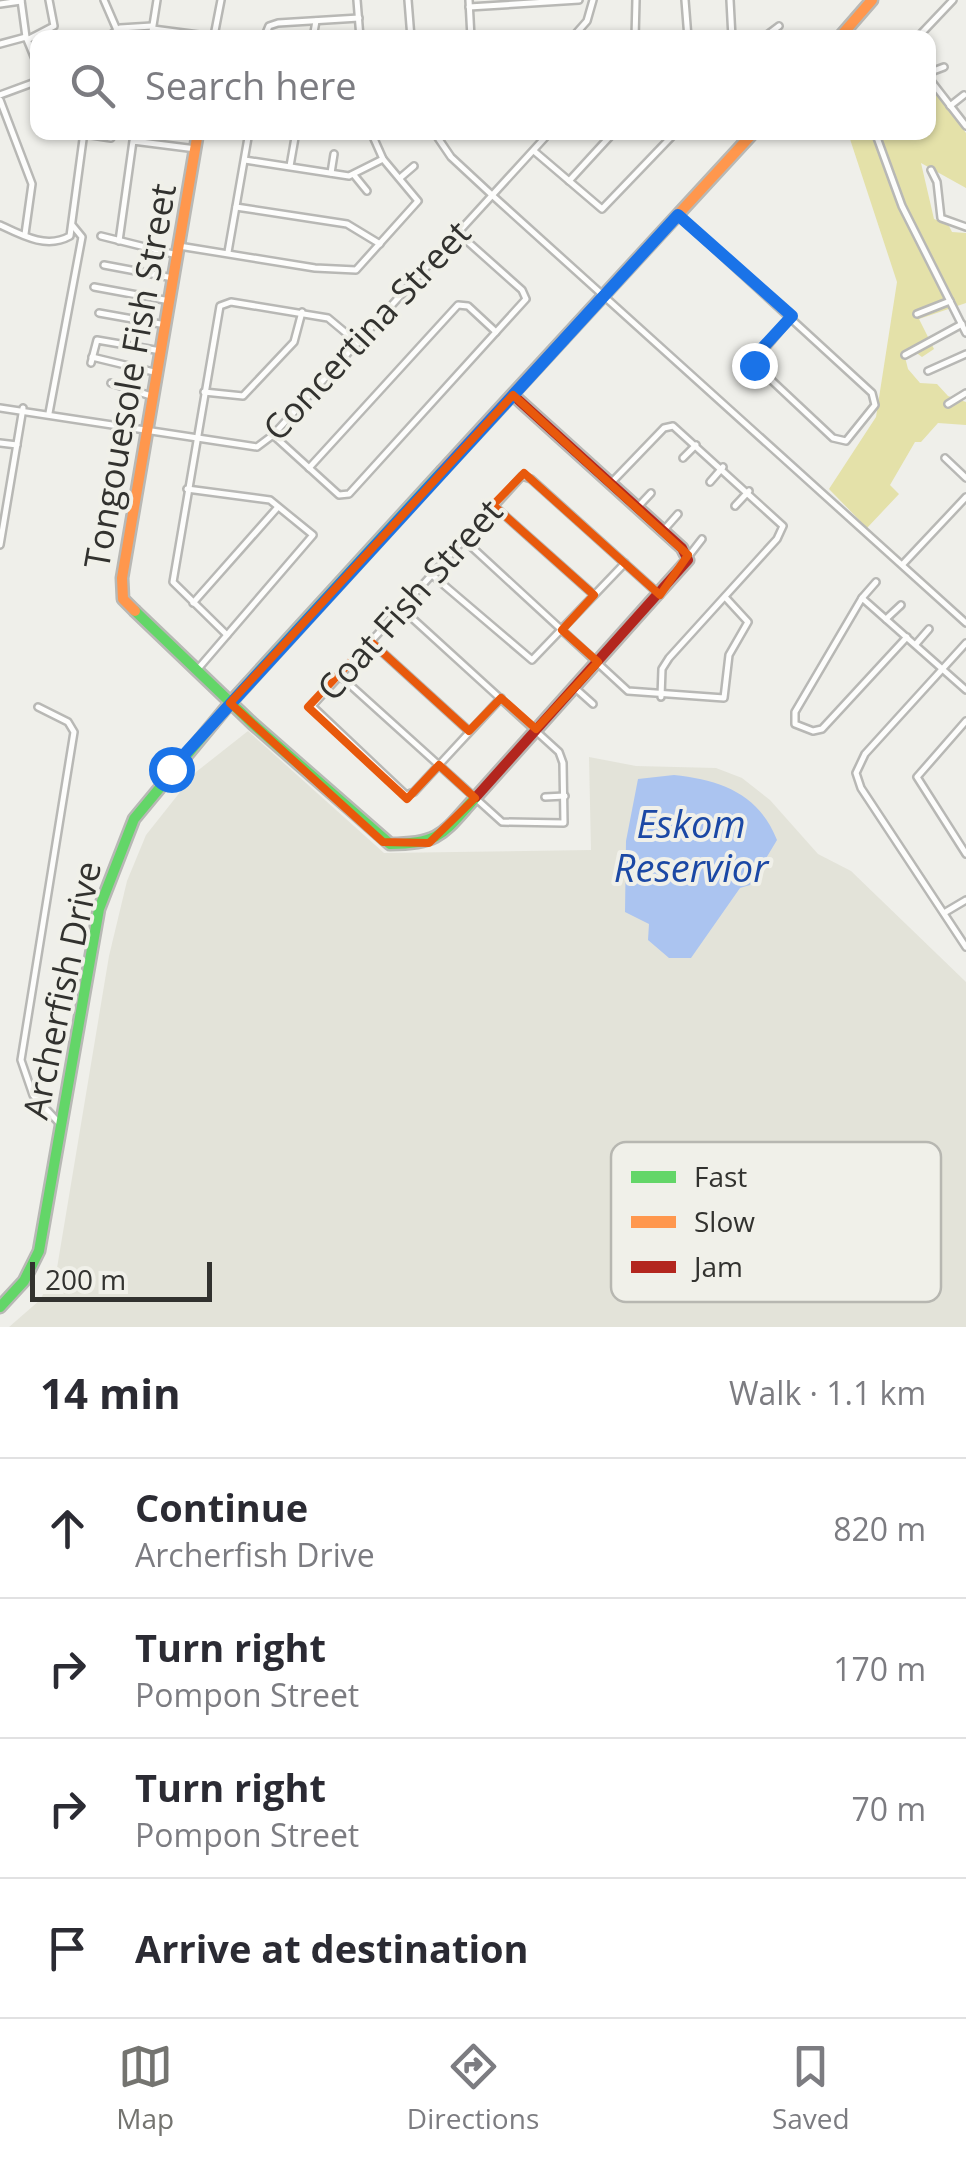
<!DOCTYPE html>
<meta charset="utf-8">
<style>
:root{--surface:#fff;--page:#f2f2f3;--text:#2b2b33;--muted:#7c7c81;--line:#e1e1e2;--accent:#747470}
body{margin:0;font-family:"Open Sans",sans-serif;background:var(--page);color:var(--text)}
.scale{position:absolute;left:30px;bottom:25px;width:182px;box-sizing:border-box;padding-left:10px;border:5px solid #32322f;border-top:0;font-size:28px;line-height:35px;white-space:nowrap;color:#32322f;-webkit-text-stroke:8px #f0f0e9;paint-order:stroke}
.stop{position:absolute;width:30px;height:30px;margin:-22px;border:8px solid #1a73e8;border-radius:50%;background:#fff}
.stop.end{background:#1a73e8;border-color:#fff;box-shadow:0 2px 10px #0008}
.list{margin:0;padding:0;list-style:none}
h2{display:flex;justify-content:space-between;align-items:center;height:130px;margin:0;padding:0 40px;font-size:42px}
h2 small{font-size:32px;font-weight:400;color:var(--muted)}
.list li{display:grid;grid-template-columns:65px 1fr auto;gap:30px;align-items:center;box-sizing:border-box;height:140px;padding:0 40px;border-top:2px solid var(--line)}
.list b{display:block;font-size:38px;white-space:nowrap}
.list p{margin:0;font-size:32px;white-space:nowrap;color:var(--muted)}
.list em{font-size:32px;font-style:normal;color:var(--muted)}
.icon{flex:none;width:55px;height:55px;fill:none;stroke:currentColor;stroke-width:2;stroke-linecap:round;stroke-linejoin:round}
.map{position:relative;flex:none;width:966px;height:1327px;overflow:hidden}
.search{position:absolute;background:var(--surface);box-shadow:0 2px 8px #0004;left:30px;right:30px;top:30px;height:110px;display:flex;align-items:center;gap:25px;box-sizing:border-box;padding:0 35px;border-radius:20px;color:var(--muted);font-size:38px}
.sheet{height:690px;background:var(--surface)}
nav{display:flex;justify-content:space-around;align-items:center;box-sizing:border-box;height:140px;border-top:2px solid var(--line);background:var(--surface);font-size:28px;color:var(--muted)}
nav a{display:grid;justify-items:center;gap:5px}
nav .on{color:var(--accent)}
.map>svg:first-child{display:block}
.built{fill:#e3e3d9}
.green{fill:#e4e1a9}
.water{fill:#abc4f0}
.lines{fill:none;stroke-linecap:round;stroke-linejoin:round}
.street-casing{stroke:#b8b8b5;stroke-width:10}
.fast-casing{stroke:#b8b8b5;stroke-width:15}
.slow-casing{stroke:#b8b8b5;stroke-width:15}
.jam-casing{stroke:#b8b8b5;stroke-width:15}
.street{stroke:#fdfdfc;stroke-width:5}
.fast{stroke:#63d668;stroke-width:10}
.slow{stroke:#ff974d;stroke-width:10}
.jam{stroke:#b3261e;stroke-width:10}
.route{stroke:#1a73e8;stroke-width:12}
.marked{fill:none;stroke:#e8590c;stroke-width:8;stroke-linejoin:round}
.labels{text-anchor:middle;dominant-baseline:central;stroke-width:8;stroke-linejoin:round;paint-order:stroke}
.street-label{font-size:35px;fill:#32322f;stroke:#f0f0e9}
.water-label{font-size:38px;font-style:italic;fill:#1b48a5;stroke:#f0f0e9}
.key{fill:#f0f0e9;stroke:#b7b7b1;stroke-width:2.5}
.key-label{font-size:28px;fill:#32322f}
</style>
<div class="map">
<svg width="966" height="1327" viewBox="0 0 966 1327">
<rect width="100%" height="100%" fill="#efefea"/>
<path class="built" d="M248,731l136,122 207,-3 -2,-93 47,9 80,2 26,10 28,22 48,54 33,17 115,111v345h-957l31,-27 17,-32 52,-312 18,-75 19,-46 50,-63z"/>
<path class="green" d="M929,83l37,50v55l-45,-25 13,56 14,5 4,8 14,1v70l-47,16 15,30 -12,8 -8,-6 -9,6 3,12 12,14 17,1 11,12 18,6v23l-28,-2 -17,19h-6l-25,43 9,9 -32,34 -38,-39 47,-72 21,-135 -49,-149 80,-1z"/>
<path class="water" d="M674,775c47,5 85,19 103,65l-27,45 -10,3 -49,70h-22l-21,-18 1,-16 -24,-12 1,-71 12,-62z"/>
<g class="lines">
<g class="street-casing">
<g id="street">
<path d="M21,0l5,37"/>
<path d="M104,0l13,30"/>
<path d="M357,0l3,38"/>
<path d="M408,0l3,38"/>
<path d="M469,0l2,38"/>
<path d="M685,0l3,38"/>
<path d="M730,0l2,38"/>
<path d="M0,4l21,-3"/>
<path d="M469,7l110,-7"/>
<path d="M153,29l61,8"/>
<path d="M214,36l7,-36"/>
<path d="M107,38l13,-10 32,-2"/>
<path d="M151,38l6,-38"/>
<path d="M264,38l5,-12 9,-3 81,-5"/>
<path d="M313,38l3,-17"/>
<path d="M572,38l15,-17 6,-21"/>
<path d="M635,38l1,-38"/>
<path d="M763,38l16,-12"/>
<path d="M917,38l36,-38"/>
<path d="M29,39l25,-13 -5,-26"/>
<path d="M0,44l26,-7 12,29"/>
<path d="M928,73l16,-6"/>
<path d="M928,77l38,49"/>
<path d="M0,95l38,-14"/>
<path d="M0,100l32,84 -7,50"/>
<path d="M950,106l14,-11"/>
<path d="M434,132l17,25 42,39 473,427"/>
<path d="M875,132l27,74 64,127"/>
<path d="M85,134l26,4"/>
<path d="M534,151l68,58 74,-77"/>
<path d="M245,160l104,16 34,-17"/>
<path d="M290,166l6,-34"/>
<path d="M931,170l6,12 4,36 25,9"/>
<path d="M331,173l3,-19"/>
<path d="M354,175l13,16"/>
<path d="M400,178l14,-12"/>
<path d="M569,181l45,-49"/>
<path d="M236,207l111,17 33,20"/>
<path d="M679,216l193,177 3,12 -29,36 -13,-3 -80,-75 39,-47"/>
<path d="M0,225c23,11 47,24 70,11l14,-104"/>
<path d="M101,236l76,19"/>
<path d="M119,241l14,-100 63,8"/>
<path d="M179,246l136,22 41,2 62,-69 -35,-42 -12,-27"/>
<path d="M228,252l21,-120"/>
<path d="M104,265l69,13"/>
<path d="M94,287l76,14"/>
<path d="M99,313l67,12"/>
<path d="M917,314l33,-13"/>
<path d="M905,355l57,-31"/>
<path d="M92,357l66,16"/>
<path d="M91,363l6,-23 64,11"/>
<path d="M928,371l38,-17"/>
<path d="M111,383l43,14"/>
<path d="M204,392l39,4 51,-54 8,-30"/>
<path d="M948,404l18,-11"/>
<path d="M0,408l257,39 16,-12 277,-303"/>
<path d="M49,413l33,-176 -9,-11"/>
<path d="M273,435l66,60 10,-1 177,-195 -4,-9 -64,-57"/>
<path d="M0,443l17,2"/>
<path d="M683,458l13,-13"/>
<path d="M945,458l21,20"/>
<path d="M309,468l149,-163 10,1 28,26"/>
<path d="M710,482l13,-15"/>
<path d="M611,483l53,-55 9,-2 110,100 -6,13 -108,119 -7,11 -1,28"/>
<path d="M187,489l83,11 43,35 -116,135"/>
<path d="M493,505l101,90"/>
<path d="M735,506l14,-15"/>
<path d="M637,508l14,-15"/>
<path d="M663,531l15,-17"/>
<path d="M463,539l165,152 96,7 5,-43 19,-33 -23,-25"/>
<path d="M0,545l23,-137"/>
<path d="M688,557l14,-18"/>
<path d="M903,564l63,-67"/>
<path d="M431,574l101,86 93,-97"/>
<path d="M862,598l14,-16"/>
<path d="M193,603l85,-96"/>
<path d="M886,619l15,-14"/>
<path d="M227,635l-54,-53 47,-276 11,-4 97,16 30,25"/>
<path d="M907,637l-85,92 -9,2 -18,-7v-12l67,-114 104,92"/>
<path d="M370,641l99,90"/>
<path d="M966,643l-101,111 -9,19 5,15 105,159"/>
<path d="M916,644l13,-15"/>
<path d="M339,675l163,147 62,1 -1,-60 -4,-11 -158,-144"/>
<path d="M574,687l19,17"/>
<path d="M501,698l-87,94 -8,3 -94,-89 210,-230 9,3 129,116"/>
<path d="M38,707l30,15 6,10 -53,328 12,35 28,30"/>
<path d="M966,721l-49,56 49,77"/>
<path d="M545,797l20,-1"/>
<path d="M944,913l22,-13"/>
</g>
</g>
<g class="fast-casing">
<g id="fast">
<path d="M135,611l118,113 137,120c51,0 53,-11 86,-47"/>
<path d="M0,1307l24,-26 15,-30 60,-342 35,-90 96,-116 212,-232"/>
</g>
</g>
<g class="slow-casing">
<g id="slow">
<path d="M839,38l33,-38"/>
<path d="M442,471l312,-339"/>
<path d="M135,611l-12,-12 -1,-21 76,-446"/>
</g>
</g>
<g class="jam-casing">
<path id="jam" d="M476,797l212,-237 -6,-12 -169,-153"/>
</g>
<use href="#street" class="street"/>
<use href="#fast" class="fast"/>
<use href="#slow" class="slow"/>
<use href="#jam" class="jam"/>
</g>
<g class="lines">
<path class="route" d="M171,769l507,-554 114,101 -36,39 -2,10"/>
</g>
<path class="marked" d="M513,395l175,160 -28,40 -136,-122 -31,32 101,90 -32,35 36,32 -62,67 -35,-31 -32,33 -99,-90 -62,66 99,92 32,-34 36,33 -46,45 -46,-1 -153,-139z"/>
<g class="labels">
<g class="street-label">
<text transform="translate(366 330) rotate(-47)">Concertina Street</text>
<text transform="translate(129 376) rotate(-80)">Tongouesole Fish Street</text>
<text transform="translate(409 599) rotate(-48)">Coat Fish Street</text>
<text transform="translate(61 990) rotate(-78)">Archerfish Drive</text>
</g>
<g class="water-label">
<text x="691" y="823">Eskom<tspan x="691" dy="44">Reservior</tspan></text>
</g>
</g>
<rect x="611" y="1142" width="330" height="160" rx="15" class="key"/>
<rect x="631" y="1171" width="45" height="12" fill="#63d668"/>
<rect x="631" y="1216" width="45" height="12" fill="#ff974d"/>
<rect x="631" y="1261" width="45" height="12" fill="#b3261e"/>
<g class="key-label">
<text x="694" y="1187">Fast</text>
<text x="694" y="1232">Slow</text>
<text x="694" y="1277">Jam</text>
</g>
</svg>
<div class="scale">200 m</div>
<div class="stop" style="left:171px;top:769px"></div>
<div class="stop end" style="left:754px;top:365px"></div>
<div class="search"><svg class="icon" aria-label="search" viewBox="0 0 24 24"><circle cx="10" cy="10" r="6"/><path d="M15 15l6 6"/></svg>Search here</div>
</div>
<section class="sheet">
<h2>14 min<small>Walk · 1.1 km</small></h2>
<ul class="list">
<li><svg class="icon" aria-label="ahead" viewBox="0 0 24 24"><path d="M12 20V5M6 11l6-6 6 6"/></svg><div><b>Continue</b><p>Archerfish Drive</p></div><em>820 m</em></li>
<li><svg class="icon" aria-label="right" viewBox="0 0 24 24"><path d="M7 20v-9h11M14 6l5 5-5 5"/></svg><div><b>Turn right</b><p>Pompon Street</p></div><em>170 m</em></li>
<li><svg class="icon" aria-label="right" viewBox="0 0 24 24"><path d="M7 20v-9h11M14 6l5 5-5 5"/></svg><div><b>Turn right</b><p>Pompon Street</p></div><em>70 m</em></li>
<li><svg class="icon" aria-label="arrive" viewBox="0 0 24 24"><path d="M6 21V4h12l-3 4 3 4H6"/></svg><div><b>Arrive at destination</b></div></li>
</ul>
</section>
<nav>
<a class="on"><svg class="icon" aria-label="map" viewBox="0 0 24 24"><path d="M3 6l6-2 6 2 6-2v14l-6 2-6-2-6 2zM9 4v14M15 6v14"/></svg>Map</a>
<a><svg class="icon" aria-label="directions" viewBox="0 0 24 24"><path d="M12 3l9 9-9 9-9-9zM9 14v-3h6M13 9l2 2-2 2"/></svg>Directions</a>
<a><svg class="icon" aria-label="saved" viewBox="0 0 24 24"><path d="M7 4h10v16l-5-4-5 4z"/></svg>Saved</a>
</nav>
